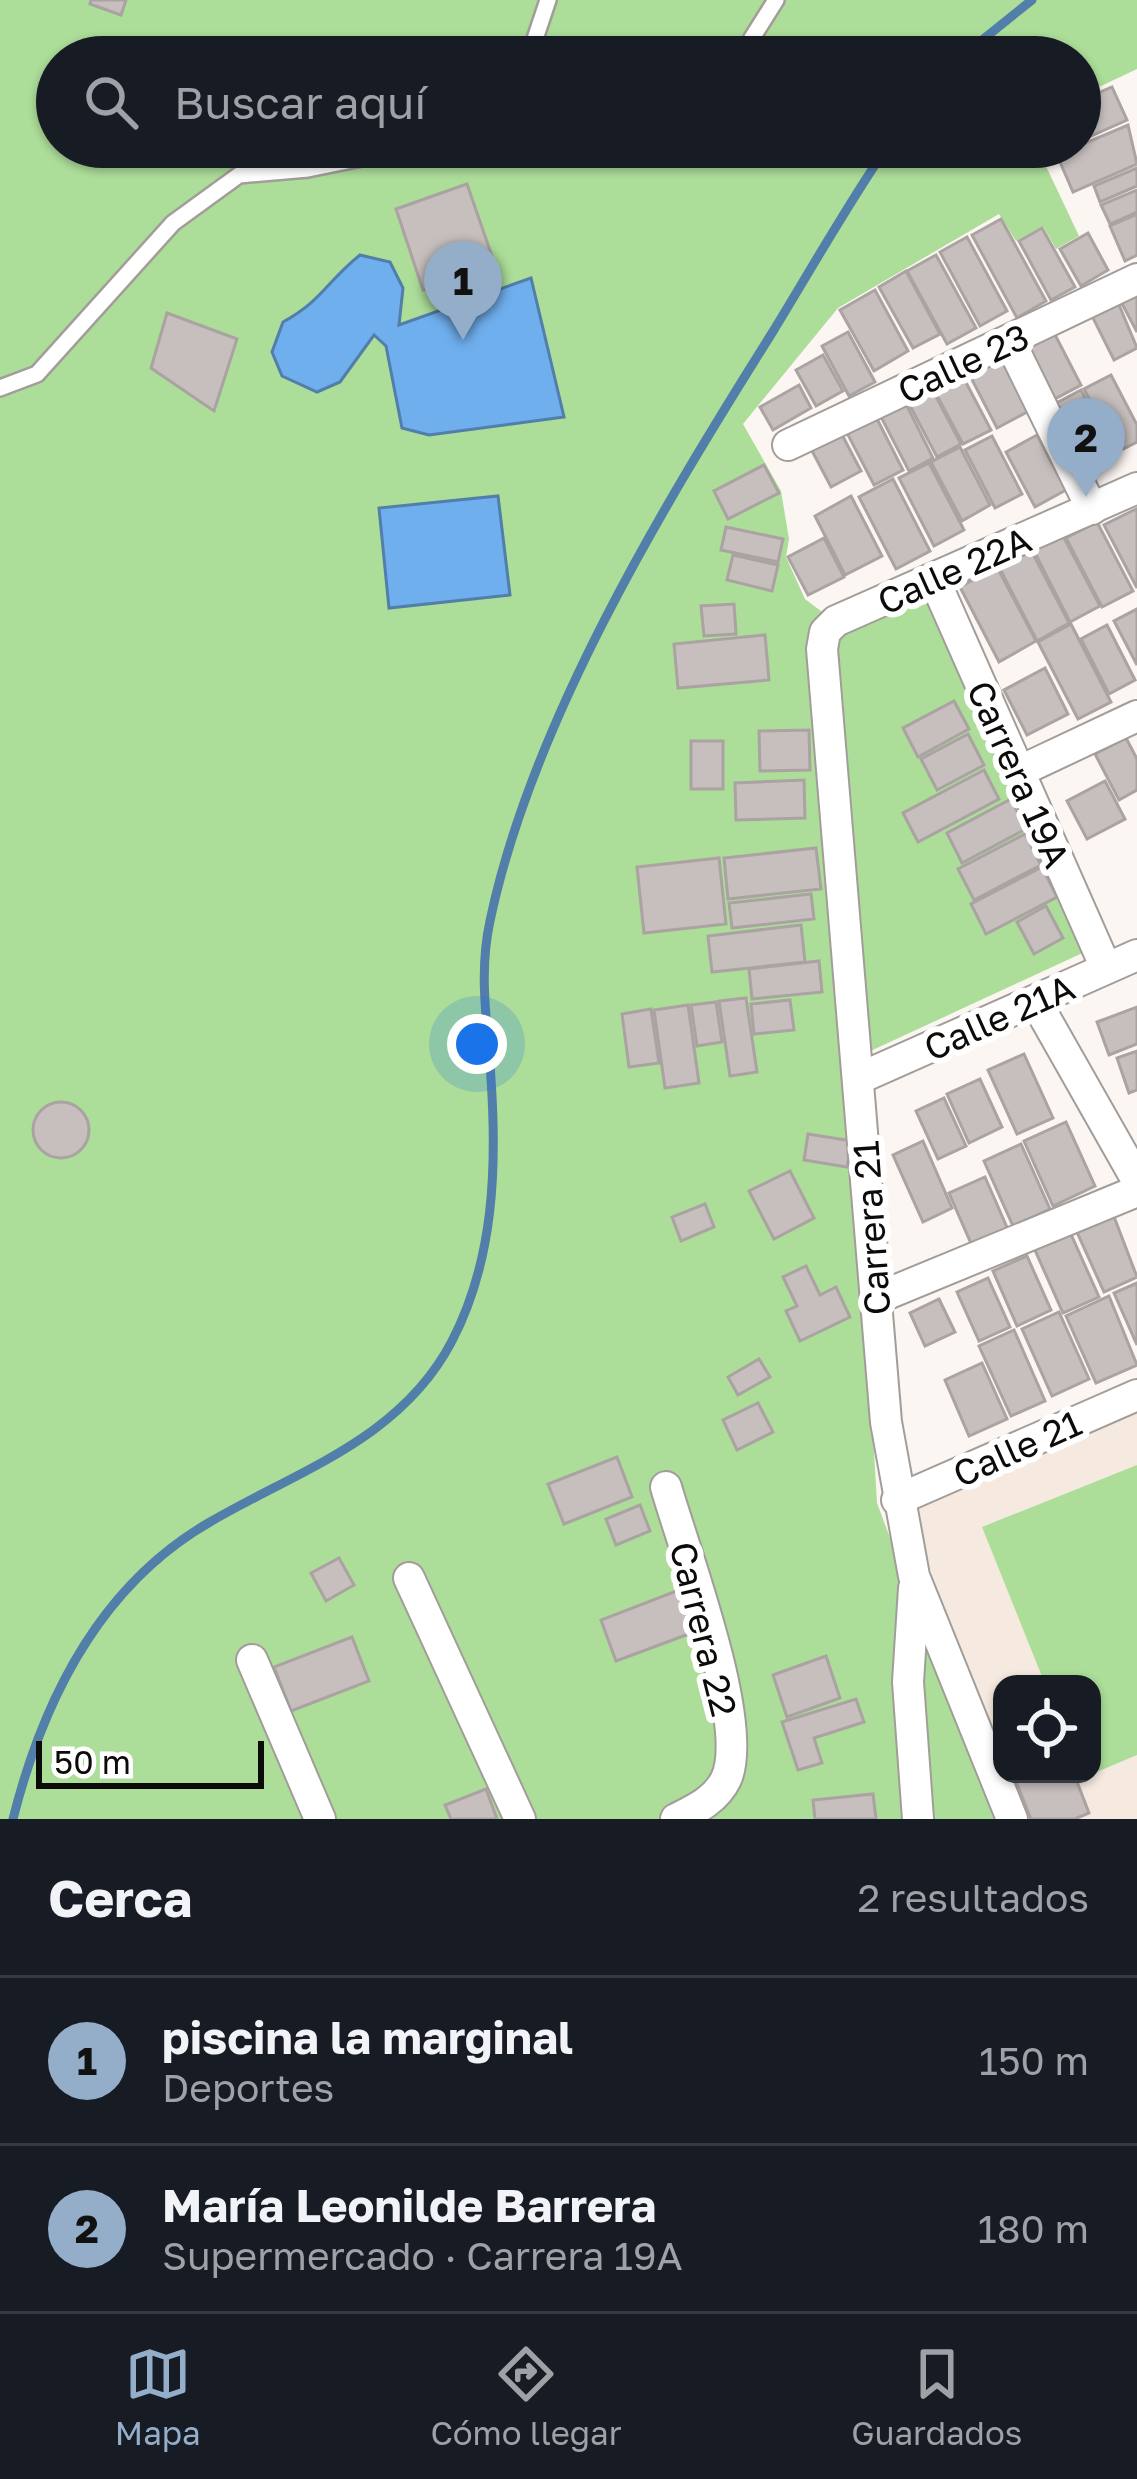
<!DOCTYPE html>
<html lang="es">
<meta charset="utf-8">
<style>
:root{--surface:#171b24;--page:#20242c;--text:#f1f3f6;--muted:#9ea1a6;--line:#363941;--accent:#94aec9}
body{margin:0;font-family:"Golos Text",sans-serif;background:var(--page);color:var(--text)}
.controls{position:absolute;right:36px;bottom:36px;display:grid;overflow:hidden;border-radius:24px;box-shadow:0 3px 9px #0004}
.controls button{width:108px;height:108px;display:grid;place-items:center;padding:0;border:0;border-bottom:3px solid var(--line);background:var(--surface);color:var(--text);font:60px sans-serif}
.scale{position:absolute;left:36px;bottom:30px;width:228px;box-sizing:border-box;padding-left:12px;border:6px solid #0d0b0a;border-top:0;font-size:33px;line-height:42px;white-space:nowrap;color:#0d0b0a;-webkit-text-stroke:9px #fff;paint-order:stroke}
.you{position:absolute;left:477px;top:1044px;width:42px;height:42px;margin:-30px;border:9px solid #fff;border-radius:50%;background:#1a73e8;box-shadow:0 0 0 18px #1a73e833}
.badge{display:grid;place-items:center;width:78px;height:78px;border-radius:50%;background:var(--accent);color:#111;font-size:39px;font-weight:700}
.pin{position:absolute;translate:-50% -99px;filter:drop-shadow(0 3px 6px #0008)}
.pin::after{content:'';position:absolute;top:63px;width:42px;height:36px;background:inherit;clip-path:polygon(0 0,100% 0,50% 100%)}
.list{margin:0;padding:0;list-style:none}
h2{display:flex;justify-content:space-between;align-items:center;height:156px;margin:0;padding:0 48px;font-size:51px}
h2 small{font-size:39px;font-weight:400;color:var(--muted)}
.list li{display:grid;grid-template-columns:78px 1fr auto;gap:36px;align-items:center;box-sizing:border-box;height:168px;padding:0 48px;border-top:3px solid var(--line)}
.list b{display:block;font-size:45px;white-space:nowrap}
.list p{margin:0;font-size:39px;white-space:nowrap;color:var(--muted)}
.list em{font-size:39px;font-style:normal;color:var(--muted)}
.icon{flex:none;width:66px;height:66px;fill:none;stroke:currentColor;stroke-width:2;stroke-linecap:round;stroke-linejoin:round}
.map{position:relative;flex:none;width:1137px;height:1819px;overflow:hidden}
.search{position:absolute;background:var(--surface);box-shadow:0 3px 9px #0004;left:36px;right:36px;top:36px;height:132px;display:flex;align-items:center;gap:30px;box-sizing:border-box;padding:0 42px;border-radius:66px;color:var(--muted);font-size:45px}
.sheet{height:492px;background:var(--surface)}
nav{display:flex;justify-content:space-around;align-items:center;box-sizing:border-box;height:168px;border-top:3px solid var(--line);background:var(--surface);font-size:33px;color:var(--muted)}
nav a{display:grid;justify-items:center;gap:6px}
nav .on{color:var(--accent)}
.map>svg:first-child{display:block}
.built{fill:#f6eae0}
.green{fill:#acdd99}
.water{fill:#6fafee;stroke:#527eaa;stroke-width:3}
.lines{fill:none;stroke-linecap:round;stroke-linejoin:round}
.stream{stroke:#527eaa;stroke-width:9}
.building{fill:#c6bfbd;stroke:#aaa3a2;stroke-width:3}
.lane-casing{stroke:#a29d99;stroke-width:20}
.street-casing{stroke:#a29d99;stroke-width:34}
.lane{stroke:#fff;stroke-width:15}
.street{stroke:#fff;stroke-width:30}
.labels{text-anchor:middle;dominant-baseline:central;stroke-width:12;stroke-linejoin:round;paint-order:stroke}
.street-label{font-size:36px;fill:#0d0b0a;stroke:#fff}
</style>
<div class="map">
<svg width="1137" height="1819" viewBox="0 0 1137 1819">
<rect width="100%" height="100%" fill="#fcf6f2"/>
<path class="built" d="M1137,1407v412h-112l-17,-45h84v-90h-90v76l-94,-250z"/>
<g class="green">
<path d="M0,0h1137v69l-57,27v-39h-1023v90h980l42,89 -23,13 -13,-23 -27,15 -17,-27 -161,94 -95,116 38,67 8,48 -3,18 19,42 37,28 89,-36 158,359 -238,110 26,443 118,316h-995z"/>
<path d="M1137,1465v290l-45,19v-90h-47l-63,-157z"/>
</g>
<g class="water">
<path d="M360,255l30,7 13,26 -4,37 132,-47 33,139 -135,18 -27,-7 -16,-82 -12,-11 -34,47 -23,10 -35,-16 -10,-24 11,-30c40,-22 43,-40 77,-67z"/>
<path d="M498,496l12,99 -121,13 -10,-100z"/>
</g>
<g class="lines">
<g class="stream">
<path d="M961,57l71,-57"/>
<path d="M13,1819c30,-119 87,-234 197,-297 89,-52 191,-83 242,-181 42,-81 45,-173 39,-262 -3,-54 -13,-103 -1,-158 42,-200 174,-416 282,-588 38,-62 74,-126 115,-186"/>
</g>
</g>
<g class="building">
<path d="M91,0h35l-5,15 -31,-11z"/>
<path d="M1112,87l15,33 -47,21v-40z"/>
<path d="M1128,125l9,39 -64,28 -16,-37z"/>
<path d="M1137,168v18l-37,16 -6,-16z"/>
<path d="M467,184l28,81 -72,25 -27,-81z"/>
<path d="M1137,190v22l-27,12 -9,-19z"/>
<path d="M1137,214v41l-12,6 -15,-35z"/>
<path d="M1001,219l45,82 -29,17 -45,-83z"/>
<path d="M1042,228l33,59 -24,13 -32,-59z"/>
<path d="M1088,233l20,37 -27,16 -21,-37z"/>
<path d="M967,237l40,74 -27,15 -40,-74z"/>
<path d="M936,255l40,73 -29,16 -40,-73z"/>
<path d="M906,271l34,63 -27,14 -34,-61z"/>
<path d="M1137,288v44l-18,-34z"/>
<path d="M875,290l33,61 -34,20 -34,-61z"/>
<path d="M1117,300l20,48 -23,12 -23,-46z"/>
<path d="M167,313l70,26 -23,72 -63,-43z"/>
<path d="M1050,325l31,60 -32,17 -32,-59z"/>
<path d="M848,332l27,50 -26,14 -27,-50z"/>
<path d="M823,355l20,36 -27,15 -20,-36z"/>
<path d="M1001,355l28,56 -32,17 -29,-56z"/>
<path d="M961,373l30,57 -28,14 -30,-56z"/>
<path d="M1111,375l26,50v17l-20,10 -33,-63z"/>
<path d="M799,385l12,23 -38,22 -13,-23z"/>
<path d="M932,389l29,55 -24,13 -29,-55z"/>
<path d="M1081,390l33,64 -30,16 -33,-64z"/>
<path d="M905,402l28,56 -24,13 -29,-56z"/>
<path d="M873,411l30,59 -29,15 -30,-58z"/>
<path d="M839,429l22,42 -30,16 -22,-42z"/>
<path d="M1037,435l29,55 -31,17 -29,-55z"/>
<path d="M992,436l30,58 -27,14 -30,-58z"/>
<path d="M960,447l30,58 -28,16 -31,-59z"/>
<path d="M929,463l35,67 -30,16 -35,-68z"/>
<path d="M764,465l15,28 -51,26 -14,-28z"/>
<path d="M893,479l37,72 -34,18 -37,-72z"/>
<path d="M851,496l31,60 -37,19 -30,-59z"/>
<path d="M1136,509l1,3v76l-33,-63z"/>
<path d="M1097,522l36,69 -31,16 -36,-69z"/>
<path d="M726,527l57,12 -5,23 -57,-12z"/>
<path d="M1062,534l38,72 -30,16 -37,-73z"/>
<path d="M824,538l20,39 -36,18 -20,-38z"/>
<path d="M1031,550l38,73 -32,18 -38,-74z"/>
<path d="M733,555l45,10 -6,26 -45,-11z"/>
<path d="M997,567l39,74 -37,21 -39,-75z"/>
<path d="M734,604l2,30 -32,2 -3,-30z"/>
<path d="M1137,609v56l-23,-44z"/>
<path d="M1071,624l40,78 -33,17 -40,-77z"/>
<path d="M1107,625l28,55 -26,14 -28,-55z"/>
<path d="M765,635l4,45 -91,8 -4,-44z"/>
<path d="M1045,668l23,46 -41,21 -23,-45z"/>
<path d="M954,701l15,28 -51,28 -15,-29z"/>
<path d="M809,730l1,40 -50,1 -1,-40z"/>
<path d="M968,734l16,31 -47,25 -16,-31z"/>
<path d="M1126,738l11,21v31l-18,10 -24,-46z"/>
<rect x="691" y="741" width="32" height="48"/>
<path d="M984,770l15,29 -81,43 -15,-29z"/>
<path d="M804,780l1,38 -69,2 -1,-37z"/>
<path d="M1105,781l20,38 -38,20 -20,-38z"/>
<path d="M1011,799l15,30 -64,34 -15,-30z"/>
<path d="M1025,834l16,31 -67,35 -16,-31z"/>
<path d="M816,848l5,41 -93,10 -4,-41z"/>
<path d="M719,858l7,66 -82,9 -7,-66z"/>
<path d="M1042,867l15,30 -71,37 -15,-30z"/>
<path d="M811,894l3,25 -82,9 -3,-25z"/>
<path d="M1046,906l17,32 -29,16 -17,-32z"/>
<path d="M801,925l4,37 -93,10 -4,-36z"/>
<path d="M819,961l3,31 -70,7 -3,-30z"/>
<path d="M746,998l11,74 -27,4 -11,-75z"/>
<path d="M790,1000l4,30 -40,4 -3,-30z"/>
<path d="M716,1002l6,40 -25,4 -6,-41z"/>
<path d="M688,1005l11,78 -34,5 -11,-78z"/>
<path d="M1137,1007v37l-28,11 -12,-33z"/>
<path d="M651,1009l8,54 -30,4 -7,-53z"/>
<path d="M1137,1051v39l-8,3 -12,-35z"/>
<path d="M1024,1054l29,64 -36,16 -29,-64z"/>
<path d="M980,1079l22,48 -33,16 -22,-49z"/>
<path d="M944,1098l22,48 -28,13 -22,-48z"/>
<circle cx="61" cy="1130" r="28"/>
<path d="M1066,1122l29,64 -42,20 -29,-65z"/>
<path d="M808,1134l44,7 -5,26 -43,-7z"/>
<path d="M923,1141l29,67 -29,14 -30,-67z"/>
<path d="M1021,1144l29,65 -37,17 -29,-65z"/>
<path d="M790,1171l24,47 -40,21 -25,-48z"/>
<path d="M985,1177l24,55 -36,16 -24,-55z"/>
<path d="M705,1204l9,23 -33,14 -9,-24z"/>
<path d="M1113,1214l24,63 -33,15 -28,-62z"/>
<path d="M1070,1232l29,65 -36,16 -29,-65z"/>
<path d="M1027,1256l24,54 -34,16 -24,-55z"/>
<path d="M806,1266l14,29 16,-8 14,30 -50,24 -14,-30 11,-5 -14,-29z"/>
<path d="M988,1278l22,49 -31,14 -22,-49z"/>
<path d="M1137,1283v62l-23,-52z"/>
<path d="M1109,1296l28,69 -41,18 -30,-67z"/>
<path d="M939,1299l16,33 -30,14 -15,-33z"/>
<path d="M1059,1312l30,67 -37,17 -30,-67z"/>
<path d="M1014,1330l31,71 -34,15 -32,-70z"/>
<path d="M759,1359l11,18 -32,18 -10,-18z"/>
<path d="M982,1363l25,56 -38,17 -24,-56z"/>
<path d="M758,1403l15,29 -36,18 -14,-30z"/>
<path d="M617,1457l15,40 -68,27 -16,-40z"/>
<path d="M640,1505l10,26 -34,14 -10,-26z"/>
<path d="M339,1558l15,27 -28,16 -15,-28z"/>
<path d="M679,1590l15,42 -78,29 -15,-41z"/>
<path d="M352,1637l17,44 -78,30 -17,-44z"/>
<path d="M826,1656l14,42 -53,19 -14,-42z"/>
<path d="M856,1699l8,23 -50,16 8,25 -24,7 -16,-48z"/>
<path d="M1013,1774h61l15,39 -14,6h-44z"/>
<path d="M486,1789l11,30h-46l-6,-14z"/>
<path d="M873,1794l3,25h-61l-2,-19z"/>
</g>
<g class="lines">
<g class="lane-casing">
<g id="lane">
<path d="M529,57l19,-57"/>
<path d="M740,57l36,-57"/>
<path d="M617,147h31"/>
<path d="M0,388l37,-14 136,-151 66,-48 69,-6 108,-22"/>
</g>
</g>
<g class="street-casing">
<g id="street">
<path d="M1010,342l82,167"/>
<path d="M788,445l349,-166"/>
<path d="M934,579l172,389"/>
<path d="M1018,772l119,-56"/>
<path d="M1036,1002l101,178"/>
<path d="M860,1078l277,-123"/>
<path d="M875,1299l262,-108"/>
<path d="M666,1487c17,60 85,238 60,292 -10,21 -30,30 -50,40"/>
<path d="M897,1500l240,-105"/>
<path d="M409,1578l111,241"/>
<path d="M914,1588l-6,94 10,137"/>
<path d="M252,1660l68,159"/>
<path d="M1012,1819l-98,-243 -28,-154 -64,-773 3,-17 11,-11 301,-133"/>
</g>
</g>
<use href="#lane" class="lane"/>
<use href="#street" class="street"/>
</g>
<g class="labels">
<g class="street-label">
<text transform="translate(963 363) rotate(-25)">Calle 23</text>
<text transform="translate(954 570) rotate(-24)">Calle 22A</text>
<text transform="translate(1019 774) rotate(66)">Carrera 19A</text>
<text transform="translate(999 1017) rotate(-24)">Calle 21A</text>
<text transform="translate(871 1228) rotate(-94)">Carrera 21</text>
<text transform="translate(1017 1448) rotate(-24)">Calle 21</text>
<text transform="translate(704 1629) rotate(76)">Carrera 22</text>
</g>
</g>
</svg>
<div class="controls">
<button><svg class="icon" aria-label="locate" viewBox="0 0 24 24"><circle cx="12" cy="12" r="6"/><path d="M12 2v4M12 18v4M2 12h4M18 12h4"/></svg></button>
</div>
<div class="scale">50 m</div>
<div class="you"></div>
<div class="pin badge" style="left:463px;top:340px">1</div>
<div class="pin badge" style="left:1086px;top:497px">2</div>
<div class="search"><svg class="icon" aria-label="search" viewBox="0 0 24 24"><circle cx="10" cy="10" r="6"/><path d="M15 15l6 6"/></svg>Buscar aquí</div>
</div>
<section class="sheet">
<h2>Cerca<small>2 resultados</small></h2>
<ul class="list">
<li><span class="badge">1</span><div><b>piscina la marginal</b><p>Deportes</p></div><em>150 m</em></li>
<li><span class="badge">2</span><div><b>María Leonilde Barrera</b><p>Supermercado · Carrera 19A</p></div><em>180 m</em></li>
</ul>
</section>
<nav>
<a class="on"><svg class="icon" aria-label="map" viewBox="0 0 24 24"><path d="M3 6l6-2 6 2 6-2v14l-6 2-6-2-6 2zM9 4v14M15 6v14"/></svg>Mapa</a>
<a><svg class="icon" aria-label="directions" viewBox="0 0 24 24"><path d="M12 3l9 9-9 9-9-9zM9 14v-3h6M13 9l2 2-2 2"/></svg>Cómo llegar</a>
<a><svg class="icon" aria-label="saved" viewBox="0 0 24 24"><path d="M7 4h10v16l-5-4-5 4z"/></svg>Guardados</a>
</nav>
